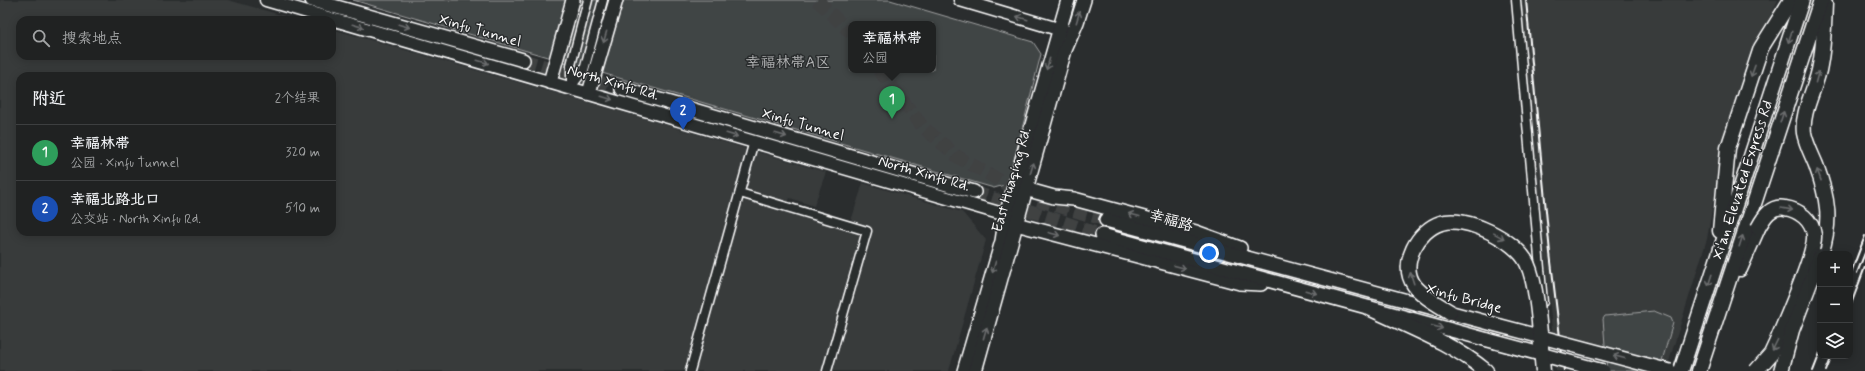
<!DOCTYPE html>
<html lang="zh">
<meta charset="utf-8">
<style>
:root{--surface:#202222;--page:#282a2a;--text:#f1f3f6;--muted:#a2a4a5;--line:#3d3f40;--accent:#ea580c}
body{margin:0;font-family:Mynerve,"LXGW WenKai TC",sans-serif;background:var(--page);color:var(--text)}
.controls{position:absolute;right:12px;bottom:12px;display:grid;overflow:hidden;border-radius:8px;box-shadow:0 2px 10px #0003}
.controls button{width:36px;height:36px;display:grid;place-items:center;padding:0;border:0;border-bottom:1px solid var(--line);background:var(--surface);color:var(--text);font:20px sans-serif}
.you{position:absolute;left:1209px;top:253px;width:14px;height:14px;margin:-10px;border:3px solid #fff;border-radius:50%;background:#1a73e8;box-shadow:0 0 0 6px #1a73e833}
.badge{display:grid;place-items:center;width:26px;height:26px;border-radius:50%;background:var(--accent);color:#fff;font-size:13px;font-weight:700}
.pin{position:absolute;translate:-50% -33px;filter:drop-shadow(0 1px 2px #0008)}
.pin::after{content:'';position:absolute;top:21px;width:14px;height:12px;background:inherit;clip-path:polygon(0 0,100% 0,50% 100%)}
.popup{position:absolute;left:848px;top:21px;width:88px;height:52px;box-sizing:border-box;display:grid;place-content:center;border-radius:8px;background:var(--surface);filter:drop-shadow(0 1px 3px #0005);font-size:13px;white-space:nowrap;color:var(--muted)}
.popup b{font-size:15px;color:var(--text)}
.popup::after{content:'';position:absolute;left:50%;top:100%;margin-left:-8px;border:8px solid transparent;border-top-color:var(--surface)}
.list{margin:0;padding:0;list-style:none}
h2{display:flex;justify-content:space-between;align-items:center;height:52px;margin:0;padding:0 16px;font-size:17px}
h2 small{font-size:13px;font-weight:400;color:var(--muted)}
.list li{display:grid;grid-template-columns:26px 1fr auto;gap:12px;align-items:center;box-sizing:border-box;height:56px;padding:0 16px;border-top:1px solid var(--line)}
.list b{display:block;font-size:15px;white-space:nowrap}
.list p{margin:0;font-size:13px;white-space:nowrap;color:var(--muted)}
.list em{font-size:13px;font-style:normal;color:var(--muted)}
.icon{flex:none;width:22px;height:22px;fill:none;stroke:currentColor;stroke-width:2;stroke-linecap:round;stroke-linejoin:round}
.map{position:relative;flex:none;width:1865px;height:371px;overflow:hidden}
.search{position:absolute;background:var(--surface);box-shadow:0 2px 10px #0003;left:16px;top:16px;width:320px;height:44px;display:flex;align-items:center;gap:10px;box-sizing:border-box;padding:0 14px;border-radius:12px;color:var(--muted);font-size:15px}
.panel{position:absolute;background:var(--surface);box-shadow:0 2px 10px #0003;left:16px;top:72px;width:320px;height:164px;border-radius:12px}
.map>svg:first-child{display:block}
.built{fill:#373a3b;fill-rule:evenodd}
.green{fill:#414445;stroke:#a0a2a2;fill-rule:evenodd}
.lines{fill:none;stroke-linecap:round;stroke-linejoin:round}
.primary-tunnel{stroke:#3f4243;stroke-width:13;stroke-dasharray:13 6;stroke-linecap:butt}
.minor-casing{stroke:#fff;stroke-width:11}
.secondary-casing{stroke:#fff;stroke-width:15}
.primary-casing{stroke:#fff;stroke-width:16}
.trunk-casing{stroke:#fff;stroke-width:17}
.minor{stroke:#2a2d2e;stroke-width:8}
.secondary{stroke:#2a2d2e;stroke-width:12}
.primary{stroke:#2a2d2e;stroke-width:13}
.trunk{stroke:#2a2d2e;stroke-width:14}
.rail{stroke:#fff;stroke-width:2}
.primary-bridge-casing{stroke:#fff;stroke-width:16;stroke-linecap:butt}
.trunk-bridge-casing{stroke:#fff;stroke-width:17;stroke-linecap:butt}
.primary-bridge{stroke:#2a2d2e;stroke-width:13}
.trunk-bridge{stroke:#2a2d2e;stroke-width:14}
.oneway{stroke:#6a6c6d}
.labels{text-anchor:middle;dominant-baseline:central;stroke-width:3;stroke-linejoin:round;paint-order:stroke}
.street-label{font-size:15px;fill:#fff;stroke:#2a2d2e}
.park-label{font-size:15px;fill:#b3b4b5;stroke:#2a2d2e}
</style>
<div class="map">
<svg width="1865" height="371" viewBox="0 0 1865 371">
<rect width="100%" height="100%" fill="#2a2d2e"/>
<filter id="ink" filterUnits="userSpaceOnUse"><feTurbulence type="fractalNoise" baseFrequency=".025" numOctaves="2"/><feDisplacementMap in="SourceGraphic" scale="8" xChannelSelector="R" yChannelSelector="G"/><feConvolveMatrix kernelMatrix="1 2 1 2 8 2 1 2 1" color-interpolation-filters="sRGB"/></filter>
<g filter="url(#ink)">
<g class="built">
<path d="M0,0h228l71,20h-279v36h312v-27l291,83 203,60 -12,34 -24,-8 -2,5 63,18 12,-38 99,29 24,28 -37,131h-949zM20,76h312v156h-312z"/>
<path d="M1521,0h257l-10,21 -47,137 -14,81 -41,132h-110z"/>
</g>
<g class="green">
<path d="M353,0h537l143,42 8,12 -33,130 -14,4zM851,24h82v46h-82z"/>
<path d="M1654,311l17,7 2,5 -14,48h-52l-4,-52 2,-3z"/>
</g>
<g class="lines">
<g class="primary-tunnel">
<path d="M817,0l34,33"/>
<path d="M523,60l99,29"/>
<path d="M879,70l44,57 35,30 75,42 73,21"/>
<path d="M974,192l128,43"/>
</g>
<g class="minor-casing">
<g id="minor">
<path d="M1516,0l27,302"/>
<path d="M571,87l13,-17 19,-70"/>
<path d="M571,87v-22l17,-65"/>
<path d="M740,193l127,38 -40,140"/>
<path d="M690,371l64,-230"/>
</g>
</g>
<g class="secondary-casing">
<g id="secondary">
<path d="M266,0l740,215 6,6"/>
<path d="M960,0l108,32"/>
</g>
</g>
<g class="primary-casing">
<g id="primary">
<path d="M312,0l211,60"/>
<path d="M550,82l23,-82"/>
<path d="M622,89l352,103"/>
<path d="M589,93l27,-93"/>
<path d="M1018,187l36,10 20,2 122,33 44,16"/>
<path d="M1106,220l387,104"/>
<path d="M1016,224l224,59 21,1"/>
<path d="M1102,235l386,105"/>
<path d="M964,371l38,-130 4,-26 62,-215"/>
<path d="M975,371l90,-321 12,-28 7,-22"/>
</g>
</g>
<g class="trunk-casing">
<g id="trunk">
<path d="M1720,231l8,-83 33,-100 30,-48"/>
<path d="M1821,254c11,-34 7,-56 -5,-89 -4,-10 -10,-21 -12,-32 -3,-22 13,-46 16,-68 4,-20 4,-41 5,-61"/>
<path d="M1740,269l18,-41"/>
<path d="M1369,308c40,19 83,35 117,63"/>
<path d="M1681,371l121,-371"/>
<path d="M1699,371l122,-371"/>
</g>
</g>
<use href="#minor" class="minor"/>
<use href="#secondary" class="secondary"/>
<use href="#primary" class="primary"/>
<use href="#trunk" class="trunk"/>
<g class="rail">
<path d="M1526,0l24,253 14,118"/>
<path d="M1857,273l8,-20"/>
<path d="M1850,275l15,-39"/>
<path d="M1850,307l15,-40"/>
<path d="M1813,371l7,-18"/>
<path d="M1826,371l6,-15"/>
</g>
<g class="primary-bridge-casing">
<g id="primary-bridge">
<path d="M1493,324l177,47"/>
<path d="M1488,340l115,31"/>
</g>
</g>
<g class="trunk-bridge-casing">
<g id="trunk-bridge">
<path d="M1450,312c-11,-7 -28,-16 -36,-27 -15,-21 4,-55 27,-62 24,-8 75,17 86,40 12,26 13,78 16,108"/>
<path d="M1756,371l15,-17 6,-13c8,-20 39,-88 37,-106 -2,-15 -15,-25 -29,-27 -14,-3 -21,9 -27,20"/>
<path d="M1781,371l11,-41 28,-73"/>
</g>
</g>
<use href="#primary-bridge" class="primary-bridge"/>
<use href="#trunk-bridge" class="trunk-bridge"/>
</g>
<defs><path id="oneway-shaft" d="M-6 0H5M1.5-3L5.5 0L1.5 3" fill="none" stroke-width="1.6" stroke-linecap="round" stroke-linejoin="round"/></defs>
<g class="oneway">
<use href="#oneway-shaft" transform="translate(1078 17) rotate(-73)"/>
<use href="#oneway-shaft" transform="translate(1022 18) rotate(-163)"/>
<use href="#oneway-shaft" transform="translate(358 26) rotate(16)"/>
<use href="#oneway-shaft" transform="translate(404 26) rotate(16)"/>
<use href="#oneway-shaft" transform="translate(605 37) rotate(106)"/>
<use href="#oneway-shaft" transform="translate(1790 37) rotate(108)"/>
<use href="#oneway-shaft" transform="translate(483 62) rotate(16)"/>
<use href="#oneway-shaft" transform="translate(1048 64) rotate(106)"/>
<use href="#oneway-shaft" transform="translate(1753 71) rotate(110)"/>
<use href="#oneway-shaft" transform="translate(1817 77) rotate(-75)"/>
<use href="#oneway-shaft" transform="translate(607 98) rotate(17)"/>
<use href="#oneway-shaft" transform="translate(1782 117) rotate(-72)"/>
<use href="#oneway-shaft" transform="translate(732 135) rotate(16)"/>
<use href="#oneway-shaft" transform="translate(781 135) rotate(16)"/>
<use href="#oneway-shaft" transform="translate(1032 168) rotate(-74)"/>
<use href="#oneway-shaft" transform="translate(1819 175) rotate(-110)"/>
<use href="#oneway-shaft" transform="translate(1787 209) rotate(10)"/>
<use href="#oneway-shaft" transform="translate(1134 215) rotate(-165)"/>
<use href="#oneway-shaft" transform="translate(1054 234) rotate(15)"/>
<use href="#oneway-shaft" transform="translate(1499 236) rotate(29)"/>
<use href="#oneway-shaft" transform="translate(1741 241) rotate(-72)"/>
<use href="#oneway-shaft" transform="translate(994 267) rotate(106)"/>
<use href="#oneway-shaft" transform="translate(1180 267) rotate(15)"/>
<use href="#oneway-shaft" transform="translate(1412 278) rotate(-108)"/>
<use href="#oneway-shaft" transform="translate(1710 280) rotate(108)"/>
<use href="#oneway-shaft" transform="translate(1311 292) rotate(16)"/>
<use href="#oneway-shaft" transform="translate(1437 327) rotate(15)"/>
<use href="#oneway-shaft" transform="translate(985 333) rotate(-74)"/>
<use href="#oneway-shaft" transform="translate(1775 345) rotate(116)"/>
<use href="#oneway-shaft" transform="translate(1619 357) rotate(-165)"/>
</g>
</g>
<g class="labels">
<g class="street-label">
<text transform="translate(480 31) rotate(16)">Xinfu Tunnel</text>
<text transform="translate(613 83) rotate(16)">North Xinfu Rd.</text>
<text transform="translate(803 125) rotate(16)">Xinfu Tunnel</text>
<text transform="translate(924 174) rotate(16)">North Xinfu Rd.</text>
<text transform="translate(1012 180) rotate(-74)">East Huaqing Rd.</text>
<text transform="translate(1743 180) rotate(-72)">Xi'an Elevated Express Rd</text>
<text transform="translate(1171 221) rotate(16)">幸福路</text>
<text transform="translate(1464 299) rotate(15)">Xinfu Bridge</text>
</g>
<g class="park-label">
<text x="788" y="63">幸福林带A区</text>
</g>
</g>
</svg>
<div class="controls">
<button>+</button>
<button>−</button>
<button><svg class="icon" aria-label="layers" viewBox="0 0 24 24"><path d="M12 4l9 5-9 5-9-5zM3 14l9 5 9-5"/></svg></button>
</div>
<div class="you"></div>
<div class="pin badge" style="left:892px;top:119px;background:#2e9e5b">1</div>
<div class="popup"><b>幸福林带</b>公园</div>
<div class="pin badge" style="left:683px;top:130px;background:#1a4fb4">2</div>
<div class="search"><svg class="icon" aria-label="search" viewBox="0 0 24 24"><circle cx="10" cy="10" r="6"/><path d="M15 15l6 6"/></svg>搜索地点</div>
<section class="panel">
<h2>附近<small>2个结果</small></h2>
<ul class="list">
<li><span class="badge" style="background:#2e9e5b">1</span><div><b>幸福林带</b><p>公园 · Xinfu Tunnel</p></div><em>320 m</em></li>
<li><span class="badge" style="background:#1a4fb4">2</span><div><b>幸福北路北口</b><p>公交站 · North Xinfu Rd.</p></div><em>510 m</em></li>
</ul>
</section>
</div>
